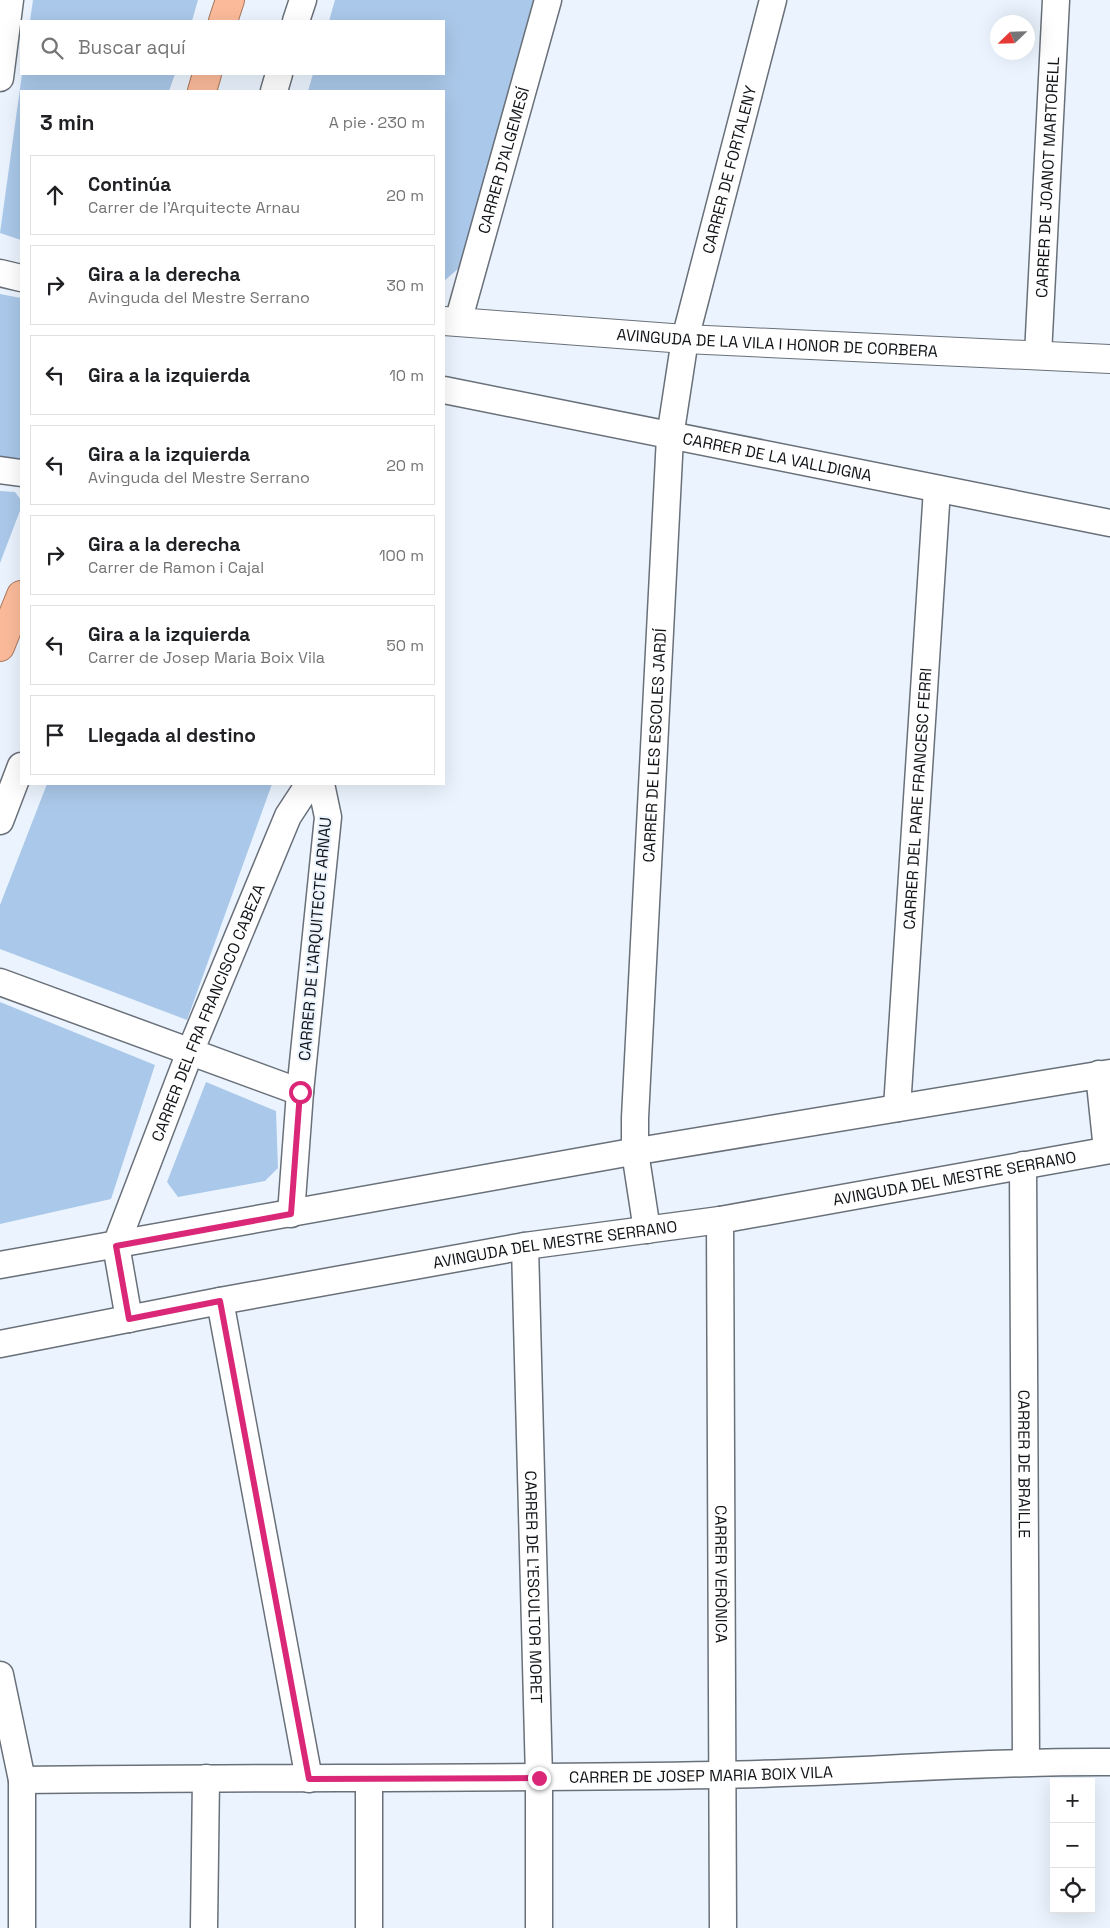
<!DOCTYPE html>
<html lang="es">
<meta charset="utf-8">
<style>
:root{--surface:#fff;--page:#f2f2f2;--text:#202124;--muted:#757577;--line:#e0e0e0}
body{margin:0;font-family:"Space Grotesk",sans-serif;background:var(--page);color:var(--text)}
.controls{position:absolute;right:15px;bottom:15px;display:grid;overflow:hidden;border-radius:0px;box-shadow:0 5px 20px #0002}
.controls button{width:45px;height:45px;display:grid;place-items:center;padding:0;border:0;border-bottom:1px solid var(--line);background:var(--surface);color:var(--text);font:25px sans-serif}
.compass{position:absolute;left:990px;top:15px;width:45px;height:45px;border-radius:50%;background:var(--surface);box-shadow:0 5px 20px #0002;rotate:247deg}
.stop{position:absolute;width:15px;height:15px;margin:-11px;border:4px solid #db2777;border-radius:50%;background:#fff}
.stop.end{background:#db2777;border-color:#fff;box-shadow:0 1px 5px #0008}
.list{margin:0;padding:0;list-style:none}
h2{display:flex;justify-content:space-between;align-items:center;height:65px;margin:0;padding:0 20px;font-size:21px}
h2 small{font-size:16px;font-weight:400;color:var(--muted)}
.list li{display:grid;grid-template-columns:32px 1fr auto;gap:15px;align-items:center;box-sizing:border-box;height:80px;margin:0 10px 10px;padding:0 10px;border:1px solid var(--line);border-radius:0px}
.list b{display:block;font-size:19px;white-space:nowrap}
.list p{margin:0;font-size:16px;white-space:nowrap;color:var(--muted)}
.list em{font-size:16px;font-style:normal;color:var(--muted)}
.icon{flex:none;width:28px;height:28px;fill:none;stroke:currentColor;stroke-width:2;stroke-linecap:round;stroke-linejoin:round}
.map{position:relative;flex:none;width:1110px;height:1928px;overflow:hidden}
.search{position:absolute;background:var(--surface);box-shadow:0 5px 20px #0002;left:20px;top:20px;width:425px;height:55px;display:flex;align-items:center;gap:12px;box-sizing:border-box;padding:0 18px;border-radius:0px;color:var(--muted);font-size:19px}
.panel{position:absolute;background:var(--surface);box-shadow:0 5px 20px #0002;left:20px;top:90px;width:425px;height:695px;border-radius:0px}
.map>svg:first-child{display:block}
.building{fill:#aac8e9}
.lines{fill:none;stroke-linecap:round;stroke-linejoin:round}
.minor-casing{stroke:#697079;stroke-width:29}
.tertiary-casing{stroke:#697079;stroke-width:30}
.trunk-casing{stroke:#a8765c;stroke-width:30}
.minor{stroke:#fff;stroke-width:26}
.tertiary{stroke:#fff;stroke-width:28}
.trunk{stroke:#fbbb9a;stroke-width:28}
.route{stroke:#db2777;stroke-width:6}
.labels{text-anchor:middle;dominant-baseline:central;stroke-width:4;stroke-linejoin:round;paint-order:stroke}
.street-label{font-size:16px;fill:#111417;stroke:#ebf4fe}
</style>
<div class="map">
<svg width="1110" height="1928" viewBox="0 0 1110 1928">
<rect width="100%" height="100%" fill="#ebf4fe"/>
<g class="building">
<path d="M33,0h165l-6,21h-162z"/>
<path d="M335,0h201l-77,268 -15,13v-190h-136l5,-17h131v-53h-115z"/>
<path d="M22,74h153l-6,17h-148v149l-21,-7z"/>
<path d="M0,294l21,4v166l-21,-3z"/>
<path d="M0,491l15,1 6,8v8l-21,55z"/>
<path d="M47,784h225l-85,236 -187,-71v-44z"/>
<path d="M0,1002l155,63 -44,134 -111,25z"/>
<path d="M206,1082l70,29 2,57 -13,13 -87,16 -11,-15z"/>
</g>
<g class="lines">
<g class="minor-casing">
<g id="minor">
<path d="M296,21l7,-21"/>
<path d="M0,78l10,-78"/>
<path d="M274,91l5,-17"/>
<path d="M0,273l21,5"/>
<path id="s1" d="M458,322l90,-322"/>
<path id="s2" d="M1038,355l18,-355"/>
<path id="s3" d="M444,390l666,133"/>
<path d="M0,470l21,3"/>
<path d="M0,821l21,-55"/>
<path d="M0,982l300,110"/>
<path d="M1099,1074l8,76"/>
<path id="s4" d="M897,1108l40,-619"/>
<path id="s5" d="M1023,1165l3,596"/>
<path d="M291,1214l9,-122 28,-275 -7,-33"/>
<path id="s6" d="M720,1220l3,708"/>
<path id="s7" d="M647,1230l-12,-78v-34l35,-681 15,-98 88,-339"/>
<path id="s8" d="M525,1246l14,532v150"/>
<path d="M0,1265l626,-112 484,-80"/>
<path d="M220,1301l89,478"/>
<path id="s9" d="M129,1319l-13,-74 74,-193 98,-236 21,-32"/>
<path id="s10" d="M0,1344l220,-43 305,-55 195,-26 390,-70"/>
<path d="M0,1675l22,105v148"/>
<path id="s11" d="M22,1780c232,-3 463,-1 695,-5 131,-2 262,-14 393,-13"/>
<path d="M204,1928l2,-150"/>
<path d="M369,1928v-148"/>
</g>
</g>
<g class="tertiary-casing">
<g id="tertiary">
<path id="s12" d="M444,321l241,18 425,20"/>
</g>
</g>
<g class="trunk-casing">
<g id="trunk">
<path d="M223,21l7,-21"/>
<path d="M202,91l5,-17"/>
<path d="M0,647l21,-52"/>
</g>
</g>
<use href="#minor" class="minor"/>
<use href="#tertiary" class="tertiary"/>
<use href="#trunk" class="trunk"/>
</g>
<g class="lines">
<path class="route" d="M300,1092l-9,122 -175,32 13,73 91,-18 89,478 230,-1"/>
</g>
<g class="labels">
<g class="street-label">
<text stroke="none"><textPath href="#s1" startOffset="168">CARRER D'ALGEMESÍ</textPath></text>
<text stroke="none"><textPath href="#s7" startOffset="1069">CARRER DE FORTALENY</textPath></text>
<text stroke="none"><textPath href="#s2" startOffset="178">CARRER DE JOANOT MARTORELL</textPath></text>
<text stroke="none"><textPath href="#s12" startOffset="334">AVINGUDA DE LA VILA I HONOR DE CORBERA</textPath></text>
<text stroke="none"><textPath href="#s3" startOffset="340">CARRER DE LA VALLDIGNA</textPath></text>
<text stroke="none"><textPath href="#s7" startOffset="486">CARRER DE LES ESCOLES JARDÍ</textPath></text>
<text stroke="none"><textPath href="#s4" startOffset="310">CARRER DEL PARE FRANCESC FERRI</textPath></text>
<text transform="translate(315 939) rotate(-85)">CARRER DE L'ARQUITECTE ARNAU</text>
<text stroke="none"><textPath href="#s9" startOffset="325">CARRER DEL FRA FRANCISCO CABEZA</textPath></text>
<text stroke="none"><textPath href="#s10" startOffset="969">AVINGUDA DEL MESTRE SERRANO</textPath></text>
<text stroke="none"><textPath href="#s10" startOffset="564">AVINGUDA DEL MESTRE SERRANO</textPath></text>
<text stroke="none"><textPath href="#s5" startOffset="299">CARRER DE BRAILLE</textPath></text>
<text stroke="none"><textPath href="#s6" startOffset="354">CARRER VERÒNICA</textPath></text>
<text stroke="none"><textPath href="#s8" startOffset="341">CARRER DE L'ESCULTOR MORET</textPath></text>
<text stroke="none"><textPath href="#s11" startOffset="679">CARRER DE JOSEP MARIA BOIX VILA</textPath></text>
</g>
</g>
</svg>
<div class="controls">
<button>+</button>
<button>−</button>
<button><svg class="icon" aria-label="locate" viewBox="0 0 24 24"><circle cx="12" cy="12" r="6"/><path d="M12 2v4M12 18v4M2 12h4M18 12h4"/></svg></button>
</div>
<svg class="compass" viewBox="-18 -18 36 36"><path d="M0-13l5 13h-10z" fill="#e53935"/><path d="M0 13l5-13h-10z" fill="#757577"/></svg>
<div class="stop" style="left:300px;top:1092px"></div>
<div class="stop end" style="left:539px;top:1778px"></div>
<div class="search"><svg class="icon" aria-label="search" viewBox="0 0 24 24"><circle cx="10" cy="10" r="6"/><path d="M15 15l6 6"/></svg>Buscar aquí</div>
<section class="panel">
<h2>3 min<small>A pie · 230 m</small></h2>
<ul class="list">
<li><svg class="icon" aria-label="ahead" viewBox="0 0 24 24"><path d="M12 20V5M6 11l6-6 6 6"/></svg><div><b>Continúa</b><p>Carrer de l'Arquitecte Arnau</p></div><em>20 m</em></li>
<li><svg class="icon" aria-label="right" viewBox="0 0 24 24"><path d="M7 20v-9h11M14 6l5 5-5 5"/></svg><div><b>Gira a la derecha</b><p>Avinguda del Mestre Serrano</p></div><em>30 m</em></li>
<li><svg class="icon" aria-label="left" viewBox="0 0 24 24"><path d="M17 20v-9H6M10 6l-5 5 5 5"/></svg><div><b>Gira a la izquierda</b></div><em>10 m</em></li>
<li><svg class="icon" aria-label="left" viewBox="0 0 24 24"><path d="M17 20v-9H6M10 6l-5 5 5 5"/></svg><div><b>Gira a la izquierda</b><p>Avinguda del Mestre Serrano</p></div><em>20 m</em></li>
<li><svg class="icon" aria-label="right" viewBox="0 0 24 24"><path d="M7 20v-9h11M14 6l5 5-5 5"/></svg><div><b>Gira a la derecha</b><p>Carrer de Ramon i Cajal</p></div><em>100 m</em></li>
<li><svg class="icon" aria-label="left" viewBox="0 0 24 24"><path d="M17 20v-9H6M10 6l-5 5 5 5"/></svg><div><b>Gira a la izquierda</b><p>Carrer de Josep Maria Boix Vila</p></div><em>50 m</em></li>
<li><svg class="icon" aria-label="arrive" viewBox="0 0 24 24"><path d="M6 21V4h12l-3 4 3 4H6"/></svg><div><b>Llegada al destino</b></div></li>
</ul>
</section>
</div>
